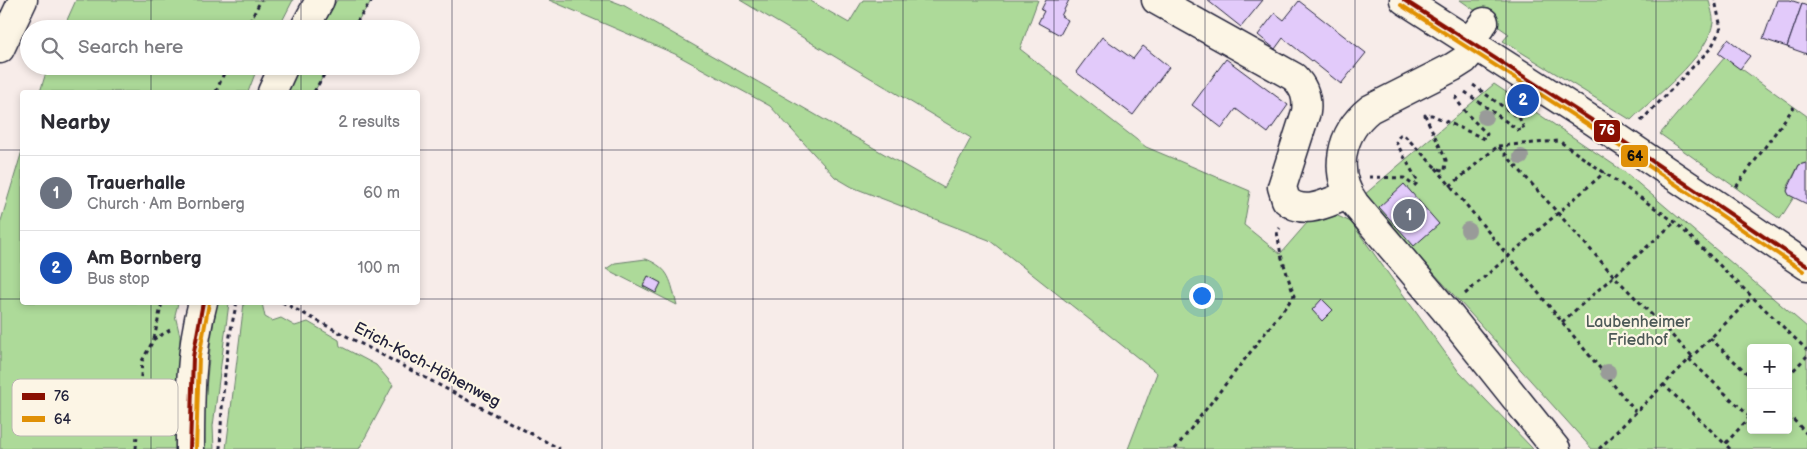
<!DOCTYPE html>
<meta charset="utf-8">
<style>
:root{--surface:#fff;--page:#f2f2f3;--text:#2b2b33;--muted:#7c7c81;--line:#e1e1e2;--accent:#0b8043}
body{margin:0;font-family:"Balsamiq Sans",sans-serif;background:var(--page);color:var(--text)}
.controls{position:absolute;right:15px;bottom:15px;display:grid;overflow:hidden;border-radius:5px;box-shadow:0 2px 8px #0003}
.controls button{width:45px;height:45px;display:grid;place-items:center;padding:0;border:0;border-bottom:1px solid var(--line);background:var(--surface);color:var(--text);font:25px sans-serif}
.you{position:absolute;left:1201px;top:295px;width:18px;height:18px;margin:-12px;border:4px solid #fff;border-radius:50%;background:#1a73e8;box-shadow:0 0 0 8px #1a73e833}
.badge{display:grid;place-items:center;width:32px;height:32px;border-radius:50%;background:var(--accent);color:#fff;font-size:16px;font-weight:700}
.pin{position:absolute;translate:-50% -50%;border:2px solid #fff;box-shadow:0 1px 5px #0006}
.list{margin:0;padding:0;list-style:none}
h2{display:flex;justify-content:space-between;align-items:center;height:65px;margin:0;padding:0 20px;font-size:21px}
h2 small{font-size:16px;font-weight:400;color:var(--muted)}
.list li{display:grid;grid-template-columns:32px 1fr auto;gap:15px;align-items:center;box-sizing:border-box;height:75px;padding:0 20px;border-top:1px solid var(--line)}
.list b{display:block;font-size:19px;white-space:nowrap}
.list p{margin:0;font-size:16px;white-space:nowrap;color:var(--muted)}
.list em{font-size:16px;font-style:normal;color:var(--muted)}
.icon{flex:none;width:28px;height:28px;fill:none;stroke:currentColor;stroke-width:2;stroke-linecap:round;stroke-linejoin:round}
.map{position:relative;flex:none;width:1807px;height:449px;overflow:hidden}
.search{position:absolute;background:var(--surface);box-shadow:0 2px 8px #0003;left:20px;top:20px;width:400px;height:55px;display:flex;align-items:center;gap:12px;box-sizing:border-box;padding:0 18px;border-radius:28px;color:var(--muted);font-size:19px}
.panel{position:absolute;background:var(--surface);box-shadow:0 2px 8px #0003;left:20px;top:90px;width:400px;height:215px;border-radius:5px}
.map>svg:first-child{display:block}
.green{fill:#adda99;stroke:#687e6a;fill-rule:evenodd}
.building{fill:#e2cafa;stroke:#22223b}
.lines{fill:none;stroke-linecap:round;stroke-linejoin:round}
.minor-casing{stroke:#22223b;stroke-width:31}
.path{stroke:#22223b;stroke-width:3;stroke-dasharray:4 4;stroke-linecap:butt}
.minor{stroke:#fcf5e5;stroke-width:28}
.bus-1-casing{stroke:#fcf5e5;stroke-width:8}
.bus-2-casing{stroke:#fcf5e5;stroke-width:8}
.bus-1{stroke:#8a1002;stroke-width:4}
.bus-2{stroke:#e09006;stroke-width:4}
.tree{fill:#999b99}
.grid{fill:none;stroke:#22223b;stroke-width:1;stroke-opacity:0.55}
.labels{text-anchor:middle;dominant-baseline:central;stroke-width:4.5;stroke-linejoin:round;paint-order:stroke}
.park-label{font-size:16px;fill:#4c5957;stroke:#fcf5e5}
.street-label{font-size:16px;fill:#22223b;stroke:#fcf5e5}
.key{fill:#fcf5e5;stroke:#bbb6b2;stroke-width:1}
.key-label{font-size:14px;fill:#22223b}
.line-badge{stroke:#fcf5e5;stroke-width:2}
.badge-label{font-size:14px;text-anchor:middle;font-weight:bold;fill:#fff}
.pale-badge-label{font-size:14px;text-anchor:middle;font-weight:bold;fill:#111}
</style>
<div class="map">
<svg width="1807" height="449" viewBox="0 0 1807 449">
<rect width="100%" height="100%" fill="#f7ece9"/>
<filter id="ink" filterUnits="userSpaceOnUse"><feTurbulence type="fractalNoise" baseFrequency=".02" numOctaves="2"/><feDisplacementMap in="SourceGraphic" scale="10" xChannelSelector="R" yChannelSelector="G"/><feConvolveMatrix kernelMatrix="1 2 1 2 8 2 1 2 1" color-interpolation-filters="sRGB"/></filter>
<g filter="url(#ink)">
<g class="green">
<path d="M76,0h217l-15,29h-215z"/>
<path d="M337,0h35l-20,29h-33z"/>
<path d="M549,0h61l13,5 321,183 27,-50 -231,-138h69l40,23 14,-23h175l-18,49 126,98 104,44 -6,34 36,29 27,-31 24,-10 20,9 108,150 74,77h-405l29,-76 -168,-133 -137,-53 -17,-10 -65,-71 -95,-52z"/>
<path d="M1460,0h249c1,7 5,16 4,23 -6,35 -58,73 -82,97l-128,-79 6,-7z"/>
<path d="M1725,57l82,59v47l-8,2 -12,23 1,5 6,4 -14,22 -120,-85z"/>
<path d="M48,66h210l-10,26h-208z"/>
<path d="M299,66h30l-15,26h-26z"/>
<path d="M1494,84l132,89 181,154v122h-215l-228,-254zM1751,348h37v82h-37z"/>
<path d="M22,151v151l156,1 -3,12 5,21 -1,113h-179v-225z"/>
<path d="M646,259c25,10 24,22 31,46l-71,-36 9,-6z"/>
<path d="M217,303h12l-16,123 1,23h-14l11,-110z"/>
<path d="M244,303h18l3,14 7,4 9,-3 14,8 13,-4 31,18 1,6 36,19 17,20 -34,64h-133z"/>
</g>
<g class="building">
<path d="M1046,0h23l-8,16 7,4 -8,15 -22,-12 6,-12 -3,-1z"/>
<path d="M1207,0h56l-22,27z"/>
<path d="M1777,0h13l12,4 -15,43 -24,-8z"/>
<path d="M1299,1l67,52 -25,31 -58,-46 -8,11 -17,-14 17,-22 9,7z"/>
<path d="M1802,4l5,2v48l-20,-7z"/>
<path d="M1102,37l31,22 10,-13 26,21 -36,48 -57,-43z"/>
<path d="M1728,39l22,17 -10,13 -22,-16z"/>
<path d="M1226,59l62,46 -20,28 -32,-24 -14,19 -30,-23z"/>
<path d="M1806,163h1v41l-18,-9 -2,-4 12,-26z"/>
<path d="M1404,184l35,40 -25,22 -35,-39z"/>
<path d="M648,276l13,7 -5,10 -13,-7z"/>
<path d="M1322,299l11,11 -11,11 -10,-11z"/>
</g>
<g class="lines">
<g class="minor-casing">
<g id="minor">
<path d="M1156,0l138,77c10,10 14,20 12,35l-24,75 4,13c19,17 42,2 62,-5"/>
<path d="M1404,0l189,121 214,145"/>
<path d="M304,29l16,-29"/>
<path d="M1470,41l14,-19"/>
<path d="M1477,45l-13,15 -11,7 -83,42c-30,24 -38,63 -15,95l90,106 111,139"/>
<path d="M0,49l23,-49"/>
<path d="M272,92l12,-26"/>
<path d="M190,449c0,-49 0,-99 13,-147"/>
</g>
</g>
<g class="path">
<path d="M246,29l15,-29"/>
<path d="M352,29l20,-29"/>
<path d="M216,92l11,-26"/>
<path d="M314,92l15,-26"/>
<path d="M1465,92l53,38 6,-1 -4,-10 -47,-34"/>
<path d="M1641,121l70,-73 10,-20 -6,-28"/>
<path d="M1498,146l61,-5 116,81 132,128"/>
<path d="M1436,168l199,243"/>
<path d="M1369,177l35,1 10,8 4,-4 -22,-40 4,-7h4l32,33 9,3 1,-11 -21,-45h7l53,24 2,-5 -20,-20 -11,-15 1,-5"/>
<path d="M1450,186l48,-40 116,130 78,80"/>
<path d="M1736,187l58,-80"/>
<path d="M1465,294l140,-122"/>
<path d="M282,302l278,147"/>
<path d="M1562,322l113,-100"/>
<path d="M1710,338l41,39"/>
<path d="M154,339l8,-37"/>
<path d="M1689,359l61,58"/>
<path d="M1788,376l19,-20"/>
<path d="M1663,384l62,60"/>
<path d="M1788,414l19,20"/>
<path d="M136,449l6,-88 12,-22 16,-9"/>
<path d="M220,449c2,-48 5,-100 17,-147"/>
<path d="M1175,449l119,-153 -13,-41 -4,-23 3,-4"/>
<path d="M1599,449l153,-152"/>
<path d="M1730,449l-5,-5 25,-27"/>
</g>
<use href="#minor" class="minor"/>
<g class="bus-1-casing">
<g id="bus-1">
<path d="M1404,0l189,121 214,145"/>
<path d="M190,449l3,-92 10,-55"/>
</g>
</g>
<g class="bus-2-casing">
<g id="bus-2">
<path d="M1401,5l189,121 213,145"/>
<path d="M196,449l3,-92 10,-54"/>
</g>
</g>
<use href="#bus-1" class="bus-1"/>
<use href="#bus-2" class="bus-2"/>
</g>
<g class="tree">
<circle cx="1485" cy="117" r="8"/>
<circle cx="1521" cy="157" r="8"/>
<circle cx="1468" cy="230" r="8"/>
<circle cx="1608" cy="372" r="8"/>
</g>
</g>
<path class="grid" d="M151,0v29M301,0v29M452,0v449M602,0v449M753,0v449M903,0v449M1054,0v449M1205,0v449M1355,0v449M1506,0v449M1656,0v449M151,66v26M301,66v26M0,150h22M418,150h1389M0,299h22M418,299h1389M151,302v147M301,302v147"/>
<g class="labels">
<g class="park-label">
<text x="1638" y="322">Laubenheimer<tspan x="1638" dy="18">Friedhof</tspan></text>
</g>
<g class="street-label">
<text transform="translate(427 365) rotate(28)">Erich-Koch-Höhenweg</text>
</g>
</g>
<rect x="12" y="379" width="166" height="57" rx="8" class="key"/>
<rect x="22" y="393" width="23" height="7" fill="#8a1002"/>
<rect x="22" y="416" width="23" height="6" fill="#e09006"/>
<g class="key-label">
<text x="54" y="401">76</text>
<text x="54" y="424">64</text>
</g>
<g class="line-badge">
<rect x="1593" y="119" width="28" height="24" rx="5" fill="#8a1002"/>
<rect x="1620" y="144" width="29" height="24" rx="5" fill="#e09006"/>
</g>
<g class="badge-label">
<text x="1607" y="135">76</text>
</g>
<g class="pale-badge-label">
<text x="1635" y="161">64</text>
</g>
</svg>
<div class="controls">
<button>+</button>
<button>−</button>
</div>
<div class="you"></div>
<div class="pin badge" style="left:1409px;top:215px;background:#6b7280">1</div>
<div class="pin badge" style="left:1523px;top:100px;background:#1a4fb4">2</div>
<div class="search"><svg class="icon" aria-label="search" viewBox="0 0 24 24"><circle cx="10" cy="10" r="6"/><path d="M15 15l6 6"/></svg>Search here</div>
<section class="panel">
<h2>Nearby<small>2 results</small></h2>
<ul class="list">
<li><span class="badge" style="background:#6b7280">1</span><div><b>Trauerhalle</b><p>Church · Am Bornberg</p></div><em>60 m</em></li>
<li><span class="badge" style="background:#1a4fb4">2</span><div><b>Am Bornberg</b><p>Bus stop</p></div><em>100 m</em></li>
</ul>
</section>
</div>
